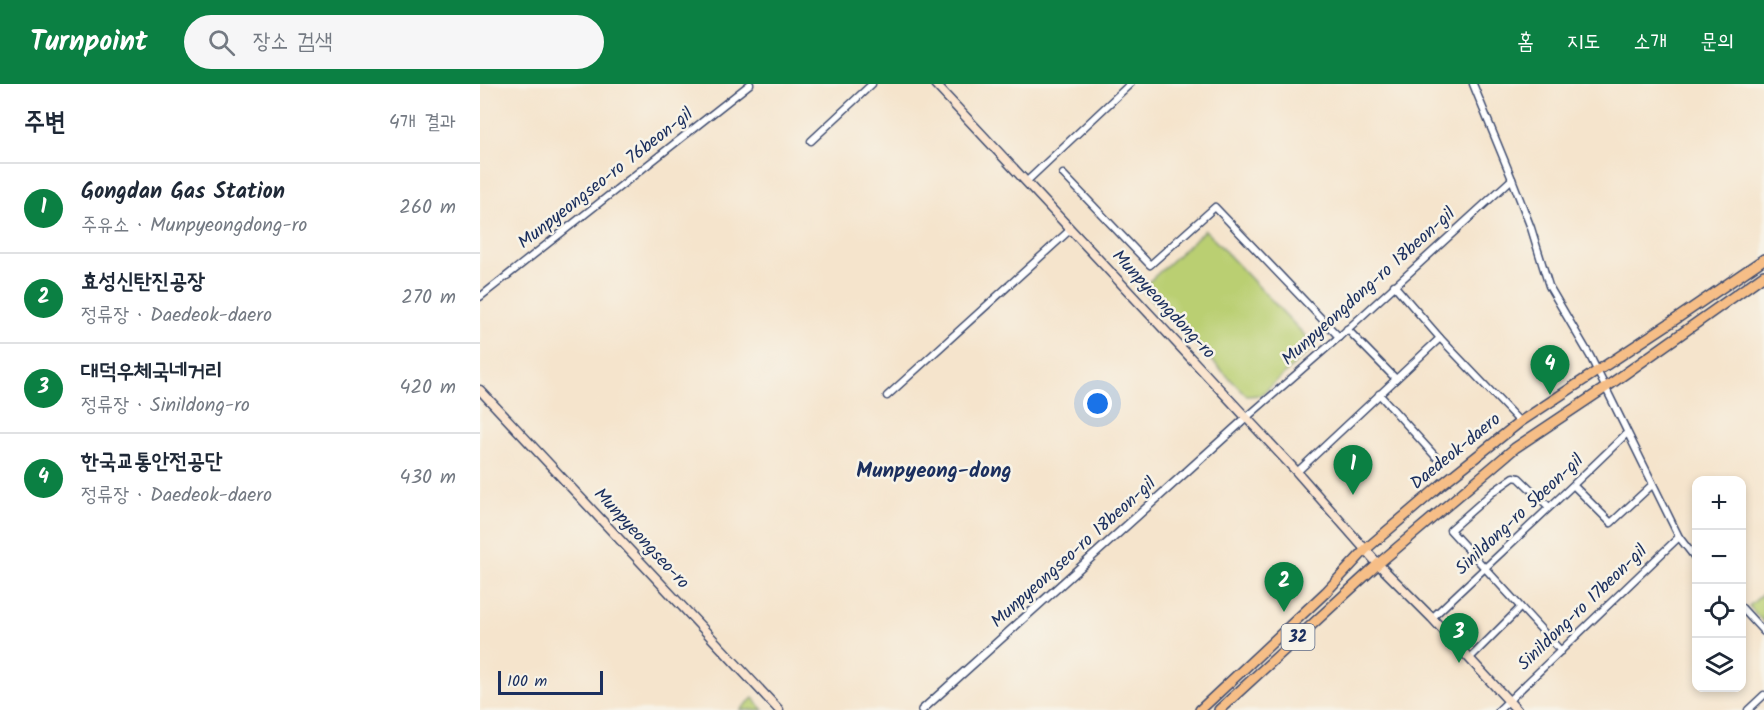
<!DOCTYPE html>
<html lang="ko">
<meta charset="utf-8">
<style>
:root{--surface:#fff;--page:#f6f6f7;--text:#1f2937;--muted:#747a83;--line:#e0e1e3;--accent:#0b8043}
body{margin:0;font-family:Kalam,"Poor Story",sans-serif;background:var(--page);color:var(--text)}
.controls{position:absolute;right:18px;bottom:18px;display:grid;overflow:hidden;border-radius:12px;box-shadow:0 3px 9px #0003}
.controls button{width:54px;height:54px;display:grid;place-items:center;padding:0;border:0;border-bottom:2px solid var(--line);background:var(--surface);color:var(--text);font:30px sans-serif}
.scale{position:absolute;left:18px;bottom:15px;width:105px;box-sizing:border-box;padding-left:6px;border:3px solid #1b2f5e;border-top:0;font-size:16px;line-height:21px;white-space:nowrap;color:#1b2f5e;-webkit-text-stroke:4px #f7f3e8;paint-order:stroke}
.you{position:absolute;left:618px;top:320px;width:21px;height:21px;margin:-15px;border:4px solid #fff;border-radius:50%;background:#1a73e8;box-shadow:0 0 0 9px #1a73e833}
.badge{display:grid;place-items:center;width:39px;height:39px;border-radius:50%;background:var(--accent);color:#fff;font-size:20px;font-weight:700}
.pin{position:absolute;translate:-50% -50px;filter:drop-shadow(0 2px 3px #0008)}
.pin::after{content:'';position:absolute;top:32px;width:21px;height:18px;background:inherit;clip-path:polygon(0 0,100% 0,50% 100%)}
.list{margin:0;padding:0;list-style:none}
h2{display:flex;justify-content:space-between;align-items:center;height:78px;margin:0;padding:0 24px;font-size:26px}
h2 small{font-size:20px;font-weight:400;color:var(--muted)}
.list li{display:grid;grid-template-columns:39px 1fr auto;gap:18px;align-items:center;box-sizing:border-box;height:90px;padding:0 24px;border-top:2px solid var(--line)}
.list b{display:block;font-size:22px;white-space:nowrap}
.list p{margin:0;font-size:20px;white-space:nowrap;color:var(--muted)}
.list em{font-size:20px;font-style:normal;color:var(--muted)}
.icon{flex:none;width:33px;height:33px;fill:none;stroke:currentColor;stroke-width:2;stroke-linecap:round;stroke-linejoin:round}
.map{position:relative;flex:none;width:1284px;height:626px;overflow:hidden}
header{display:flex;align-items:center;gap:36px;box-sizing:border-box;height:84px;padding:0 30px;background:var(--accent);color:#fff}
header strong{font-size:28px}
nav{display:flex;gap:33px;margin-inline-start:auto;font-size:21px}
.search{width:420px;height:54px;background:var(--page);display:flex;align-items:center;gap:15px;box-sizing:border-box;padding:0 21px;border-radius:33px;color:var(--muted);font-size:22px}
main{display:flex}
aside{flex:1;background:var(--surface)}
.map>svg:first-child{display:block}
.green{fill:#bacf72;stroke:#6a7f68;stroke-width:1.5}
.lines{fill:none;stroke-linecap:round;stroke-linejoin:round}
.minor-casing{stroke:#3c4a6e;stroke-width:9}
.tertiary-casing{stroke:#3c4a6e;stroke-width:10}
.secondary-casing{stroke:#3c4a6e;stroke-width:11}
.primary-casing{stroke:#3c4a6e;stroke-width:12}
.minor{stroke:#fff;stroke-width:6}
.tertiary{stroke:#fff;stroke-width:7}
.secondary{stroke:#fbe5cf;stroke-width:8}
.primary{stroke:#f6be87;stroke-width:9}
.labels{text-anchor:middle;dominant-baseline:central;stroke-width:5;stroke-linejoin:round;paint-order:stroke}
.shield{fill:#f7f3e8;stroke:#5d6a87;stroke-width:1.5}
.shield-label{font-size:16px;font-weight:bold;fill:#1b2f5e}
.street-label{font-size:18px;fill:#1b2f5e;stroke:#f7f3e8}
.quarter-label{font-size:21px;font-weight:bold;fill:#1b2f5e;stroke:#f7f3e8}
</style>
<header>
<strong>Turnpoint</strong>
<div class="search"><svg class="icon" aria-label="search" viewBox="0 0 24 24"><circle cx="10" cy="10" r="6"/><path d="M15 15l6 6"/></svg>장소 검색</div>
<nav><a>홈</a><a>지도</a><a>소개</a><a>문의</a></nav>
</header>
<main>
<aside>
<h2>주변<small>4개 결과</small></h2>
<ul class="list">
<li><span class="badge">1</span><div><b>Gongdan Gas Station</b><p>주유소 · Munpyeongdong-ro</p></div><em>260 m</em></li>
<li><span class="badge">2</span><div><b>효성신탄진공장</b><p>정류장 · Daedeok-daero</p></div><em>270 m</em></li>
<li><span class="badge">3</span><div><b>대덕우체국네거리</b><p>정류장 · Sinildong-ro</p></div><em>420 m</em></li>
<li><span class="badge">4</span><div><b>한국교통안전공단</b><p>정류장 · Daedeok-daero</p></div><em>430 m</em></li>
</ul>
</aside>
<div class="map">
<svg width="1284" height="626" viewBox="0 0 1284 626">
<rect width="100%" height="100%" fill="#f7f3e8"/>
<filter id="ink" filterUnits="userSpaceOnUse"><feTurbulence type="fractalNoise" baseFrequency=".0167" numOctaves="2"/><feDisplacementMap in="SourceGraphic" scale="12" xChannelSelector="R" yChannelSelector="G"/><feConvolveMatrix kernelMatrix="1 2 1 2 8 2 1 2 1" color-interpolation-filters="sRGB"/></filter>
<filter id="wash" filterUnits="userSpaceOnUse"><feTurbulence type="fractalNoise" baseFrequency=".008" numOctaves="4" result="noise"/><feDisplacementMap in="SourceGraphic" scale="24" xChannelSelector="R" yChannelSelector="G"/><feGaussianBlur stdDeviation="1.35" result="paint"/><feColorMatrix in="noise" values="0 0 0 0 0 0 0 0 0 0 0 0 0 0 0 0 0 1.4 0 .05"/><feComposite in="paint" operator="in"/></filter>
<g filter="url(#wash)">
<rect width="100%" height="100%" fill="#f5e4cc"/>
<g class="green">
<path d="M725,146l110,116 -54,49 -14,1 -106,-107z"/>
<path d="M1284,509v30l-15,-17z"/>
<path d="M273,614l11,12h-24z"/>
</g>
</g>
<g filter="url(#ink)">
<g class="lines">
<g class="minor-casing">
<g id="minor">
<path d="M993,0l39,95 19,49 18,58 41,70 89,181 17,22"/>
<path d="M331,57l61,-57"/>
<path d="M583,90l87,91 65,-58 124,130"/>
<path d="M546,98l104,-98"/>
<path d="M914,201l46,53 80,84"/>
<path d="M0,213l270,-213"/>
<path d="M867,245l49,50"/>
<path d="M899,310l57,63"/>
<path d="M407,312l183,-166"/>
<path d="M766,334l93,-81 173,-158"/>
<path d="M817,388l143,-134"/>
<path d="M1094,402l37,37 41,-38"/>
<path d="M1069,423l-30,-29 -5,-1 -21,15 -43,38 111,121"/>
<path d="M1262,524l22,24"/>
<path d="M952,534c65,-62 131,-122 195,-185"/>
<path d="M990,574l50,-50"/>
<path d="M1019,626l180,-173"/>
<path d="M1268,626l16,-15"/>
</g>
</g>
<g class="tertiary-casing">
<path id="tertiary" d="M442,626l324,-292"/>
</g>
<g class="secondary-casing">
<g id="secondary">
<path d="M455,0l362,388 81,92 54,54 85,92"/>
<path d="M0,306l299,320"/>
</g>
</g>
<g class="primary-casing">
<g id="primary">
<path d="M720,626l126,-118 40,-43 76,-65 78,-62 159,-105 85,-58"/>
<path d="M739,626l159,-146 137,-116 90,-60 159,-113"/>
</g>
</g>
<use href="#minor" class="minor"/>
<use href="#tertiary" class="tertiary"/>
<use href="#secondary" class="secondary"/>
<use href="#primary" class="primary"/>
</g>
</g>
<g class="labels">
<rect class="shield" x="801.5" y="540" width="33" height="26" rx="4.5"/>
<g class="shield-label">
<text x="818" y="553">32</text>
</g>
<g class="street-label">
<text transform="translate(126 95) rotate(-38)">Munpyeongseo-ro 76beon-gil</text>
<text transform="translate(889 203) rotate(-42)">Munpyeongdong-ro 18beon-gil</text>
<text transform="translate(683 221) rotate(47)">Munpyeongdong-ro</text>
<text transform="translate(976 368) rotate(-39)">Daedeok-daero</text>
<text transform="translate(1040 431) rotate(-43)">Sinildong-ro 5beon-gil</text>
<text transform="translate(161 455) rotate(47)">Munpyeongseo-ro</text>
<text transform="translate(594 469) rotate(-42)">Munpyeongseo-ro 18beon-gil</text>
<text transform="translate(1103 524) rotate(-44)">Sinildong-ro 17beon-gil</text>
</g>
<g class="quarter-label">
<text x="454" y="387">Munpyeong-dong</text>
</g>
</g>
</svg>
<div class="controls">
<button>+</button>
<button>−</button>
<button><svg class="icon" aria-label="locate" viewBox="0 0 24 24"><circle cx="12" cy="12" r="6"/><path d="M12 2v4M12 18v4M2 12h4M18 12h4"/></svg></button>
<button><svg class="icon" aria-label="layers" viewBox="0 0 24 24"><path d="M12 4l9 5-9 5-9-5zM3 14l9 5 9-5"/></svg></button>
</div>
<div class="scale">100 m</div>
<div class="you"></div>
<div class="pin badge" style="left:873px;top:411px">1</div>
<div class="pin badge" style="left:804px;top:528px">2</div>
<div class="pin badge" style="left:979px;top:579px">3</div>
<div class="pin badge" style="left:1070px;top:311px">4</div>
</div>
</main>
